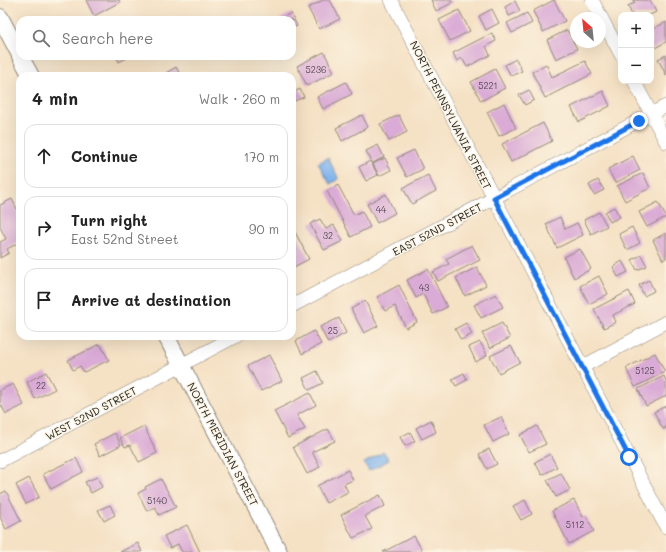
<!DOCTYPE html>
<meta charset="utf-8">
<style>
:root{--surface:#fff;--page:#f2f2f2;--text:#222;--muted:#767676;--line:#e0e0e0}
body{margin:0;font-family:Mali,sans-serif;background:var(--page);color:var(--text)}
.controls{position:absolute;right:12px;top:12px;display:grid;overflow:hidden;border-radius:8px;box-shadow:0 4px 16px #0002}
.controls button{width:36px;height:36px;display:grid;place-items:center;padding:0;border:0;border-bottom:1px solid var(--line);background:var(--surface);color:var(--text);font:20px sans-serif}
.compass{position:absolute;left:570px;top:12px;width:36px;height:36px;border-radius:50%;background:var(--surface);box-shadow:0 4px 16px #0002;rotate:333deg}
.stop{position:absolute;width:12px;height:12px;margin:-9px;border:3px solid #1a73e8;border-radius:50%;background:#fff}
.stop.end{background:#1a73e8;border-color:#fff;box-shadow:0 1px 4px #0008}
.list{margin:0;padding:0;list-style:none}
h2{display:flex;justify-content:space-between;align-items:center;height:52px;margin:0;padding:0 16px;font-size:17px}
h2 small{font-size:13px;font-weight:400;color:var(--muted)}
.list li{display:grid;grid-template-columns:26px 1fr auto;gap:12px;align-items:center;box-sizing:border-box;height:64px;margin:0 8px 8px;padding:0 8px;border:1px solid var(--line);border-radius:12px}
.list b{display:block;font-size:15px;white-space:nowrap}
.list p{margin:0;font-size:13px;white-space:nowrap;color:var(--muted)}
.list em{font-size:13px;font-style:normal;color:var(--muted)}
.icon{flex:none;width:22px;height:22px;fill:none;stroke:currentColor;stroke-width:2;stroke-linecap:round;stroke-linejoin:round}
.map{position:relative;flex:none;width:666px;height:552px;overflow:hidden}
.search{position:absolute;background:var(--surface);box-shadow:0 4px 16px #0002;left:16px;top:16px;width:280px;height:44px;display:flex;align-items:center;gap:10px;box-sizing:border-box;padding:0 14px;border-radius:12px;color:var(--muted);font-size:15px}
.panel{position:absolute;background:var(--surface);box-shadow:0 4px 16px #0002;left:16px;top:72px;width:280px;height:268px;border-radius:12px}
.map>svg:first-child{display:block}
.water{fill:#7fb4ed;stroke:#55708c}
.building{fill:#daabd6}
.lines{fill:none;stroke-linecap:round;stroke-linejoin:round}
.minor-casing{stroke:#908678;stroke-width:14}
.major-casing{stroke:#908678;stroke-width:18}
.minor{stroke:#fff;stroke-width:13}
.major{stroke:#fff;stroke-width:16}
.route{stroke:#1a73e8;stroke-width:5}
.labels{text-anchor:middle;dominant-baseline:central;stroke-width:3;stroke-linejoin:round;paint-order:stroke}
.number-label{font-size:9px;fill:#574b56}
.street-label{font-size:11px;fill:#2b2b2b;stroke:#fcf5e5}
</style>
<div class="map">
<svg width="666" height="552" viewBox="0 0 666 552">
<rect width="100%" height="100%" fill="#fcf5e5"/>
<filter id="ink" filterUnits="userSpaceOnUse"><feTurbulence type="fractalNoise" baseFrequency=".025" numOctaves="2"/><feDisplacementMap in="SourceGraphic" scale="8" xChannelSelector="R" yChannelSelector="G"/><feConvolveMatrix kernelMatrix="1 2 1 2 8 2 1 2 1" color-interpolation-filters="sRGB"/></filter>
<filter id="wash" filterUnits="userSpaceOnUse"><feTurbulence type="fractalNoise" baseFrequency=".012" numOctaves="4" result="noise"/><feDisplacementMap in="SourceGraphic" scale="16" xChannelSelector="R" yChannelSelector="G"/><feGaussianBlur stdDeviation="0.9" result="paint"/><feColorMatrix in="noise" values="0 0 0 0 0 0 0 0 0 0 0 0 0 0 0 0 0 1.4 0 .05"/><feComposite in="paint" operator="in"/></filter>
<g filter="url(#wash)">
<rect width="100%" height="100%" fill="#f5e1c4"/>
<g class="water">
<path d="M328,158l11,21 -9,5 -12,-21z"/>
<path d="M384,452l5,8 -20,11 -5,-8z"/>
</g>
<g id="blocks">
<g class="building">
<path d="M86,0h33l1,2 -26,14z"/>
<path d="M323,0h7l10,19 -21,10 -11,-21z"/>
<path d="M431,0h20l1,3 -16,8z"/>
<path d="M554,0l11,21 -22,11 -10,-21z"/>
<path d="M633,0h17l6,12 -6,3h-18l-4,-9 7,-3z"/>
<path d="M515,1l5,10 -11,5 -4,-9z"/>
<path d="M492,9l7,14 -13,7 -7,-14z"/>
<path d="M459,10l11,21 -20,10 -11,-21z"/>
<path d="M291,13l6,13 -5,2v-8h-11l-1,-1z"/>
<path d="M527,13l5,10 -20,10 -5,-10z"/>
<path d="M666,22v20l-15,8v-20z"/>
<path d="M567,30l10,19 -21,10 -9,-19z"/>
<path d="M492,33l4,8 -10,5 4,9 -23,12 -5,-9 -5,3 -4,-8z"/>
<path d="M324,52l10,20 -27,14 -10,-20z"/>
<path d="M666,55v20l-8,-16z"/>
<path d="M116,56h15l-12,6z"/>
<path d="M516,59l6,12 -11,5 -6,-11z"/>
<path d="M585,61l7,13 -47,24 -13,-26 14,-8 6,13z"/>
<path d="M176,67l5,9h-13l-2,-3z"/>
<path d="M495,69l10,19 -24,13 -10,-19z"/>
<path d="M346,82l6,12 -29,15 -6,-12z"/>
<path d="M300,89l4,8 -12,5v-9z"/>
<path d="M529,90l5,10 -9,5 -6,-10z"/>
<path d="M603,91l7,15 -31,16 -8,-15z"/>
<path d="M504,103l12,25 -17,8 -12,-24z"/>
<path d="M362,115l6,12 -26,14 -6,-13z"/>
<path d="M399,115l8,17 -18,9 -9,-17z"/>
<path d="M543,123l9,18 -41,21 -9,-18z"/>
<path d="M378,145l6,12 -11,6 -7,-12z"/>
<path d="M414,150l9,19 -16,8 -10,-19z"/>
<path d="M633,156l7,14 -25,13 -7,-14z"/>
<path d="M385,158l6,12 -12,6 -6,-12z"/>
<path d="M370,161l8,14 -12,6 -7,-14z"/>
<path d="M643,173l7,15 -25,13 -8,-15z"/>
<path d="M428,175l8,16 -24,13 -9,-16z"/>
<path d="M598,180l6,10 -10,5 -5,-10z"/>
<path d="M338,185l16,30 8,-4 8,16 -19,10 -24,-46z"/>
<path d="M386,194l9,19 -18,10 -10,-19z"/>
<path d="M12,199l8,16v27l-13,7 2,4 -9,5v-16l6,-3 -6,-12v-22z"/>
<path d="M658,202l8,15 -19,10 -8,-15z"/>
<path d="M614,207l6,10 -10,5 -5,-10z"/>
<path d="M599,212l8,14 -16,8 -7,-14z"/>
<path d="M560,217l5,12 12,-6 6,12 -26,13 -11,-24z"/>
<path d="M320,219l6,10 8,-4 9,16 -19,9 -14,-26z"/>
<path d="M632,227l8,16 -13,7 -8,-16z"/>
<path d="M294,230l15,29 -17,9v-37z"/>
<path d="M666,233v25l-3,2 -10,-20z"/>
<path d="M472,245l8,15 -42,21 -5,-9 16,-8 -3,-5z"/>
<path d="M580,249l11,20 -17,9 -10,-21z"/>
<path d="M641,255l6,11 -10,4 -5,-10z"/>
<path d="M622,261l6,11 -10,5 -5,-10z"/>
<path d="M477,267l9,18 -21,11 -9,-18z"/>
<path d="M428,269l19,38 -14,7 -10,-20 -7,4 -9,-18z"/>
<path d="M599,276l9,18 -19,10 -9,-18z"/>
<path d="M649,280l5,11 -10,5 -5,-11z"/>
<path d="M399,285l18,37 -11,6 -11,-22 -10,5 -8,-14z"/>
<path d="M629,291l6,13 -22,11 3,7 -12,6 -10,-19z"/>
<path d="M496,294l7,13 -22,11 -7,-13z"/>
<path d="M365,301l13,25 -14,7 -13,-24z"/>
<path d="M339,318l7,15 -18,10 -8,-16z"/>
<path d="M466,323l6,11 -11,6 -6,-11z"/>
<path d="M502,323l8,15 -20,10 -8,-15z"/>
<path d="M314,331l7,13 -19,10 -6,-13z"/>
<path d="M480,342l7,13 -11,7 -7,-15z"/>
<path d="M100,344l9,16 -25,12 -4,-6 -7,4 -5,-10z"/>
<path d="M511,346l9,16 -21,11 -9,-17z"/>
<path d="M655,353l10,19 -30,15 -9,-19z"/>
<path d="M269,355l13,26 -21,10 -13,-25z"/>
<path d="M317,371l6,12 -14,7 -6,-12z"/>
<path d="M46,372l9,17 -20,10 -8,-17z"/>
<path d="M464,373l3,7 -11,6 -4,-7z"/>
<path d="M664,376l2,5v15l-20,10 -8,-17z"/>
<path d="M13,384l11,21 -18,9 -6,-11v-13z"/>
<path d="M310,393l6,12 -19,10 8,14 -17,9 -14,-27z"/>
<path d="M666,406v22l-3,1 -9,-17z"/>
<path d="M501,417l8,17 -16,8 -9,-17z"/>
<path d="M431,420l5,12 -14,7 -6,-11z"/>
<path d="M144,426l13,27 -18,9 -9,-17 -5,2 -5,-9z"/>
<path d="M537,426l9,18 -17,8 -9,-17z"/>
<path d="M328,429l7,12 -23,11 8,15 -13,7 -14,-27z"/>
<path d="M410,432l5,9 -10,5 -5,-9z"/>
<path d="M115,433l6,12 -21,11 -6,-12z"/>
<path d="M489,449l8,15 -10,5 -8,-15z"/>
<path d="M550,454l7,13 -15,8 -7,-13z"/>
<path d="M76,458l7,14 -32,17 -8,-15z"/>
<path d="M348,470l5,10 -9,4 4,8 -22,11 -9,-17z"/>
<path d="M561,473l9,17 -14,7 -9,-17z"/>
<path d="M97,477l5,10 -11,6 -6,-11z"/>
<path d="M29,478l10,19 -13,7 -10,-19z"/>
<path d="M161,479l15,28 -17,8 -4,-8 -8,4 -9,-18 8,-4 -1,-2z"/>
<path d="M6,491l15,30 -15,8 -6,-12v-23z"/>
<path d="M380,495l5,11 -20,10 7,13 -19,9 -12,-23z"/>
<path d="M525,500l7,14 -11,6 -8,-14z"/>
<path d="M574,500l9,17 3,-1 8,15 -25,13 -17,-33z"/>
<path d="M110,505l5,10 -11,6 -6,-11z"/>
<path d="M187,525l13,27h-18l-4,-8 -8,4 -6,-12z"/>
<path d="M414,536l8,14 -3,2h-36z"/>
<path d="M138,543l4,9h-22z"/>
</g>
</g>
</g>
<g filter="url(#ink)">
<use href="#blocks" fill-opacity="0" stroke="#908678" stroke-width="1"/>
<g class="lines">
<g class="minor-casing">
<g id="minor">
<path d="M391,0l275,527"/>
<path d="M592,0l29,55"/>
<path d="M634,81l32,61"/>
<path d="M292,306l374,-200"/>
<path d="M582,367l84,-45"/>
<path d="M0,461l236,-125"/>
</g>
</g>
<g class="major-casing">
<g id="major">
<path d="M0,17l20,38"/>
<path d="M20,56l11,20"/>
<path d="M166,336l113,216"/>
</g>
</g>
<use href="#minor" class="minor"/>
<use href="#major" class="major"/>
</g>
</g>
<g class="lines" filter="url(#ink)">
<path class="route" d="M629,457l-135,-259 145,-77"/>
</g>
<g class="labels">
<g class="number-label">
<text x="316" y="69">5236</text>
<text x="488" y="85">5221</text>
<text x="381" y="209">44</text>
<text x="328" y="235">32</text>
<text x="424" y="287">43</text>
<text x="333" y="330">25</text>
<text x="645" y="370">5125</text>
<text x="41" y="385">22</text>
<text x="157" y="500">5140</text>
<text x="575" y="524">5112</text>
</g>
<g class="street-label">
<text transform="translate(451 115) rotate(63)">NORTH PENNSYLVANIA STREET</text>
<text transform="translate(437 229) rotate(-28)">EAST 52ND STREET</text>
<text transform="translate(91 413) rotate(-28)">WEST 52ND STREET</text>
<text transform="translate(223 444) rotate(62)">NORTH MERIDIAN STREET</text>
</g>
</g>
</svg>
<div class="controls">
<button>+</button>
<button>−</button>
</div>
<svg class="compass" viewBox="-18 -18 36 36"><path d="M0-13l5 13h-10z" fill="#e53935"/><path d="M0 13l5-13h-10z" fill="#767676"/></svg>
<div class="stop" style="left:629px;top:457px"></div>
<div class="stop end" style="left:639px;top:121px"></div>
<div class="search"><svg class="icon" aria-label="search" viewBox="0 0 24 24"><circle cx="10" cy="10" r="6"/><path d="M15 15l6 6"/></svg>Search here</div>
<section class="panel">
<h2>4 min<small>Walk · 260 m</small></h2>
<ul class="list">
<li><svg class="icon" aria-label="ahead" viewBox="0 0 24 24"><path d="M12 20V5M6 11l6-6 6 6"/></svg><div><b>Continue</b></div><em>170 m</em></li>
<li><svg class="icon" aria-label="right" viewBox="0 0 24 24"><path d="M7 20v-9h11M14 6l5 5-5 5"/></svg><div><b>Turn right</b><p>East 52nd Street</p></div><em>90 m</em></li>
<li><svg class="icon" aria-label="arrive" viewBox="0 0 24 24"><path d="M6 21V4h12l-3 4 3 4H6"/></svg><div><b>Arrive at destination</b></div></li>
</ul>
</section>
</div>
